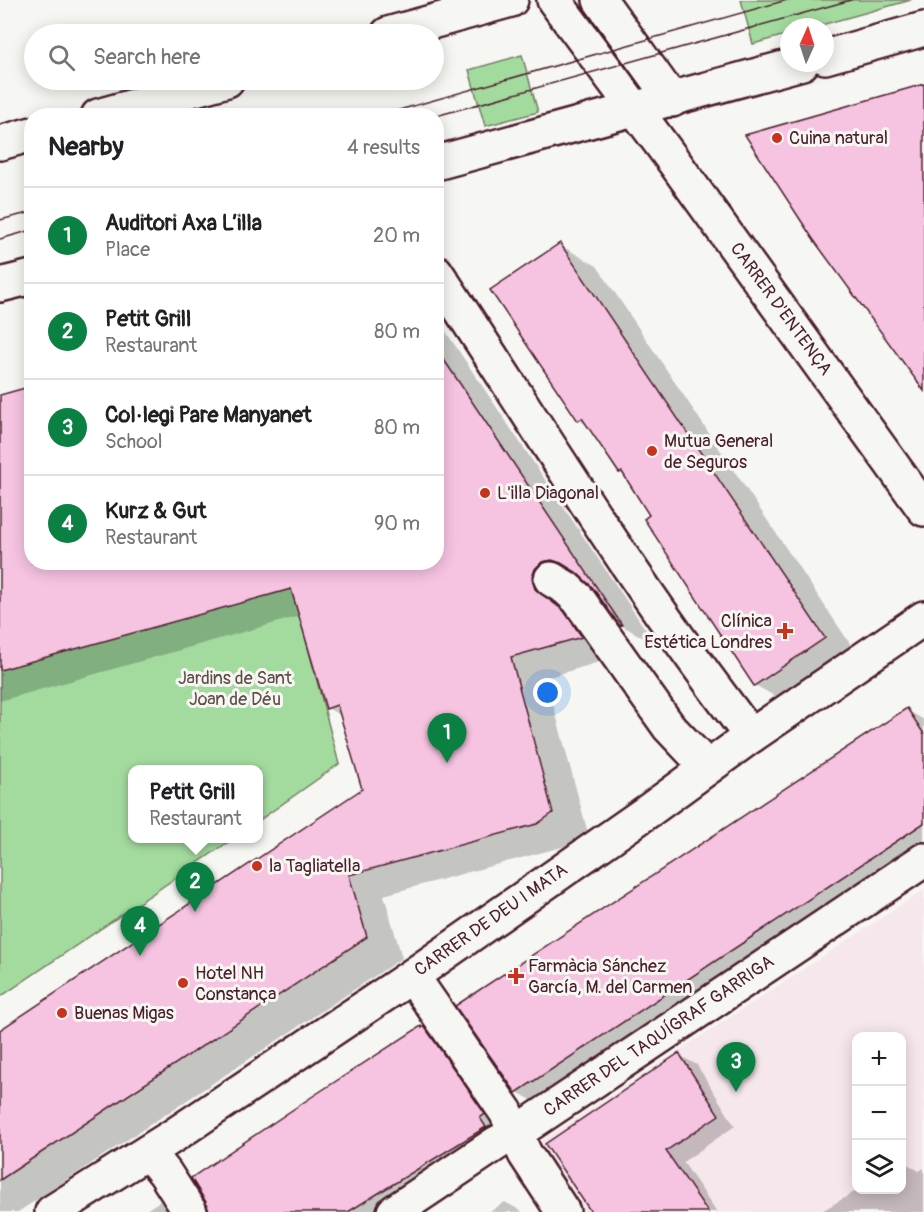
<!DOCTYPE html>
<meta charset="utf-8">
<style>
:root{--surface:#fff;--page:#f2f2f2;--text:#202124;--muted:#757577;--line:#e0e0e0;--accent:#0b8043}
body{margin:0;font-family:Pangolin,sans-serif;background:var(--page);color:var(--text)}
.controls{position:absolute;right:18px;bottom:18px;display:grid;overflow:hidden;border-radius:12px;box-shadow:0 3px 15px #0003}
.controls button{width:54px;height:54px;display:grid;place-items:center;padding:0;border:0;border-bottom:2px solid var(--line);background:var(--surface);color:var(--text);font:30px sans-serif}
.compass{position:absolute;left:780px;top:18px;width:54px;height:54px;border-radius:50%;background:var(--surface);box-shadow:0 3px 15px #0003;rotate:3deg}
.you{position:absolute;left:548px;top:693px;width:21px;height:21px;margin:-15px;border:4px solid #fff;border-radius:50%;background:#1a73e8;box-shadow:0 0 0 9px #1a73e833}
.badge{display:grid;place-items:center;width:39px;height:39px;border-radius:50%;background:var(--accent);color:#fff;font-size:20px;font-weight:700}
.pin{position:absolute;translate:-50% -50px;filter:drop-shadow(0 2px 3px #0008)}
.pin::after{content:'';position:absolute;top:32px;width:21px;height:18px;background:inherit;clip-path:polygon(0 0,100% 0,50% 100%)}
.popup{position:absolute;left:128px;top:765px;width:135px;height:78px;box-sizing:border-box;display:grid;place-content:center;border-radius:12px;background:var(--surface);filter:drop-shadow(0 2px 4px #0005);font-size:20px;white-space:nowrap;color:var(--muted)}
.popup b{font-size:22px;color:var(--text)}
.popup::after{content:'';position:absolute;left:50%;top:100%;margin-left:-12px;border:12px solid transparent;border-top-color:var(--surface)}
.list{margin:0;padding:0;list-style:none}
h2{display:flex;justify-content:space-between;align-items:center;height:78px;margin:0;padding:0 24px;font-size:26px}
h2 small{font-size:20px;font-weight:400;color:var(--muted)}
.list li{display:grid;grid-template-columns:39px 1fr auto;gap:18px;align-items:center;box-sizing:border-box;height:96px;padding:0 24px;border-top:2px solid var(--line)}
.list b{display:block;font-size:22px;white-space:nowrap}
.list p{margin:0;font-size:20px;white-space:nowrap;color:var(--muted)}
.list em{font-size:20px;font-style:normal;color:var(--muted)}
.icon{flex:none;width:33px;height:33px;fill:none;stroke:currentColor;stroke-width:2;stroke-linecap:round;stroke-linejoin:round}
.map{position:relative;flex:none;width:924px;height:1212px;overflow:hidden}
.search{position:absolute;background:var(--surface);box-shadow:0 3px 15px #0003;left:24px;top:24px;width:420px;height:66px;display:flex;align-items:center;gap:15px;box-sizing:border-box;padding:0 21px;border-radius:33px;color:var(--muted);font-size:22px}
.panel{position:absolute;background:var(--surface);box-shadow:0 3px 15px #0003;left:24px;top:108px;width:420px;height:462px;border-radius:24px}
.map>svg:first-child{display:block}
.built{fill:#f6e7ed;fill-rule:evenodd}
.green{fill:#a3db9f;stroke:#767d65;stroke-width:1.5}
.shadow{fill:#0003}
.building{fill:#f6c3e1;stroke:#4a1f2b;stroke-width:1.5}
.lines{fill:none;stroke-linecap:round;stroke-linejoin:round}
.minor-casing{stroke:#4a1f2b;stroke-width:38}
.major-casing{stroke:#4a1f2b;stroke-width:38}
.minor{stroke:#f6f6f2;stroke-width:33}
.major{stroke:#f6f6f2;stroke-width:33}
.tram{stroke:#4a1f2b;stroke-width:1.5}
.poi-dot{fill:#c8321e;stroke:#f6f6f2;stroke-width:2}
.labels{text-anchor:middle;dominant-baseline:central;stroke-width:6;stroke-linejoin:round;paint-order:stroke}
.poi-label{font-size:18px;fill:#4a1f2b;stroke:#f6f6f2;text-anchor:start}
.street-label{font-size:18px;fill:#4a1f2b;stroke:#f6f6f2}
.park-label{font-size:18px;fill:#604e48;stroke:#f6f6f2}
</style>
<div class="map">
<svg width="924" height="1212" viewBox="0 0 924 1212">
<rect width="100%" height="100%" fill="#f6f6f2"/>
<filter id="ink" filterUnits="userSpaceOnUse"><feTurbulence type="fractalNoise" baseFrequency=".0167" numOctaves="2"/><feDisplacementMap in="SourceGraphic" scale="12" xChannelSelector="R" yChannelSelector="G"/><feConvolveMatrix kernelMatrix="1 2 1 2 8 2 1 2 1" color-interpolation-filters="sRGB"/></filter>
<g filter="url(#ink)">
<path class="built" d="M924,890v322h-341l-46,-68zM856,1036h46v154h-46z"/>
<g class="green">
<path d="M741,0h170l-97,27h-25v7l-36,10z"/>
<path d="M522,55l16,57 -53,14 -16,-56z"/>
<path d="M292,587l47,177 -81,57v-51h-126v68l101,1 -233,158v-330z"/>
</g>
<g class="shadow">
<path d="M560,245l37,21 264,394 -69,46 -37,-21 -130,-210 -5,-3 -31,-46 -10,-6z"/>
<path d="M436,317l220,328 -35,-20 -34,-45 -9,3 38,74 -70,21 42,155 -15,11 -189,51 18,63 -384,254h-18v-180l363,-243 -21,-73 -15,-8 -27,-92 -300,85v-304l32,165h404z"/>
<path d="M907,710l17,10v124l-389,258 -18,-10z"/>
<path d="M424,1028l24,14 59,86 -116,84h-181z"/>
<path d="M679,1055l18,10 38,61 -52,36 34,50h-124z"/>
<path d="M902,1161l17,10 5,-3v44h-104l38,-22h44z"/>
<path d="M160,1201l19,11h-36z"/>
<path d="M505,1202l18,10h-34z"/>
</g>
<g class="building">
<path d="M924,84v307l-111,-152 -68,-104z"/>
<path d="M560,243l265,395 -71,48 -110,-167 5,-4 -27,-43 -3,1 -37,-55 -4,3 -88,-131z"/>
<path d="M436,348l186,277 -2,1 -27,-38 -17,-16 -15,-9 -9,-3 -10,2 -7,7 -3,9 3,11 29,22 18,26 -71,20 42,156 -16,11 -188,51 18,62 -367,243v-150l362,-241 -25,-84 -11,4 -35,-120 -291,81v-275l32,-9v176h404z"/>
<path d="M907,708l17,26v89l-408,270 -61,-87z"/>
<path d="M421,1026l1,2 2,-2 61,88 -5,4 6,9 -138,85h-139l-3,-10 -15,-24 119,-80z"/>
<path d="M679,1053l40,62 -53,36 42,61h-117l-46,-68z"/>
</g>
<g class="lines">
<g class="minor-casing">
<g id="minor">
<path d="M600,0l72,100"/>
<path d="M436,272c103,156 200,316 315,464"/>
<path d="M551,579l15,9 12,11 91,128 38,40"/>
<path d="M412,976l94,136 19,42 38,58"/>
<path d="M148,1152l17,21 25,39"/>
<path d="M52,1212l121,-76 239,-160 239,-167 100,-73 173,-118"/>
<path d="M394,1212l103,-69 19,-10 408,-273"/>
</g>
</g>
<g class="major-casing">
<g id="major">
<path d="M554,0l121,163 249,346"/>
<path d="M388,34l123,-34"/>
<path d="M825,57l99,-28"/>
<path d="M98,116l129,-36"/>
<path d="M0,143l32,-9"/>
<path d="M436,163l366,-100"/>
<path d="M0,285l32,-8"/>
</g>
</g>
<use href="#minor" class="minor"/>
<use href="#major" class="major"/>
<g class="tram">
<path d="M378,116l409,-116"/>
<path d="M436,116l415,-116"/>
<path d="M0,220l32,-8"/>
<path d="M0,239l32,-9"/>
</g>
</g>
</g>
<g class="poi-dot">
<circle cx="777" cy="138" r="6"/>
<circle cx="652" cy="451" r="6"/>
<circle cx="485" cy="493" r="6"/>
<path d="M782 622h6v6h6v6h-6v6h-6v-6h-6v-6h6z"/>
<circle cx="257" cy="866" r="6"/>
<path d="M513 967h6v6h6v6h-6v6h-6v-6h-6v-6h6z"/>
<circle cx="183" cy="983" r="6"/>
<circle cx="62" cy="1013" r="6"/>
</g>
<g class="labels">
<g class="poi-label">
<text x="789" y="138">Cuina natural</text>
<text x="664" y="441">Mutua General<tspan x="664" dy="21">de Seguros</tspan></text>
<text x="497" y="493">L'illa Diagonal</text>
<text x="772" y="621" text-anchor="end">Clínica<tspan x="772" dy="21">Estética Londres</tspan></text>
<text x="269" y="866">la Tagliatella</text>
<text x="528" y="966">Farmàcia Sánchez<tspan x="528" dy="21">García, M. del Carmen</tspan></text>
<text x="195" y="973">Hotel NH<tspan x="195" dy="21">Constança</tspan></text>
<text x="74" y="1013">Buenas Migas</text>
</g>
<g class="street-label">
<text transform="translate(781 309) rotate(54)">CARRER D'ENTENÇA</text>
<text transform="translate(491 920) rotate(-35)">CARRER DE DEU I MATA</text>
<text transform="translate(659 1036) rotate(-34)">CARRER DEL TAQUÍGRAF GARRIGA</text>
</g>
<g class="park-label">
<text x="235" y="678">Jardins de Sant<tspan x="235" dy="21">Joan de Déu</tspan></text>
</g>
</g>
</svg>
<div class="controls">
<button>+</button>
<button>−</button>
<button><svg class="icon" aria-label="layers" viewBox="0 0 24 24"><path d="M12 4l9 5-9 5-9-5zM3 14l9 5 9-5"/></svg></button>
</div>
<svg class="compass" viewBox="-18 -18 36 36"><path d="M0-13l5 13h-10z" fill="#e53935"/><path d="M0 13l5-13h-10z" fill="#757577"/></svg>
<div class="you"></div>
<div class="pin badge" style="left:447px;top:763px">1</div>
<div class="pin badge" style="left:195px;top:912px">2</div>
<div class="popup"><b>Petit Grill</b>Restaurant</div>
<div class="pin badge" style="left:736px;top:1092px">3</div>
<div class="pin badge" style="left:140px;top:956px">4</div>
<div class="search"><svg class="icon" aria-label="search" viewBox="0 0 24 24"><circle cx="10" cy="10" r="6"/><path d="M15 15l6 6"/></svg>Search here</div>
<section class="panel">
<h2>Nearby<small>4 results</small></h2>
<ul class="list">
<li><span class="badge">1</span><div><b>Auditori Axa L’illa</b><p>Place</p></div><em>20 m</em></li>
<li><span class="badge">2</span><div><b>Petit Grill</b><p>Restaurant</p></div><em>80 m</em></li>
<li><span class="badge">3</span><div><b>Col·legi Pare Manyanet</b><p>School</p></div><em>80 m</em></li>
<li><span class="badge">4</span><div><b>Kurz &amp; Gut</b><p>Restaurant</p></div><em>90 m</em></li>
</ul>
</section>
</div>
